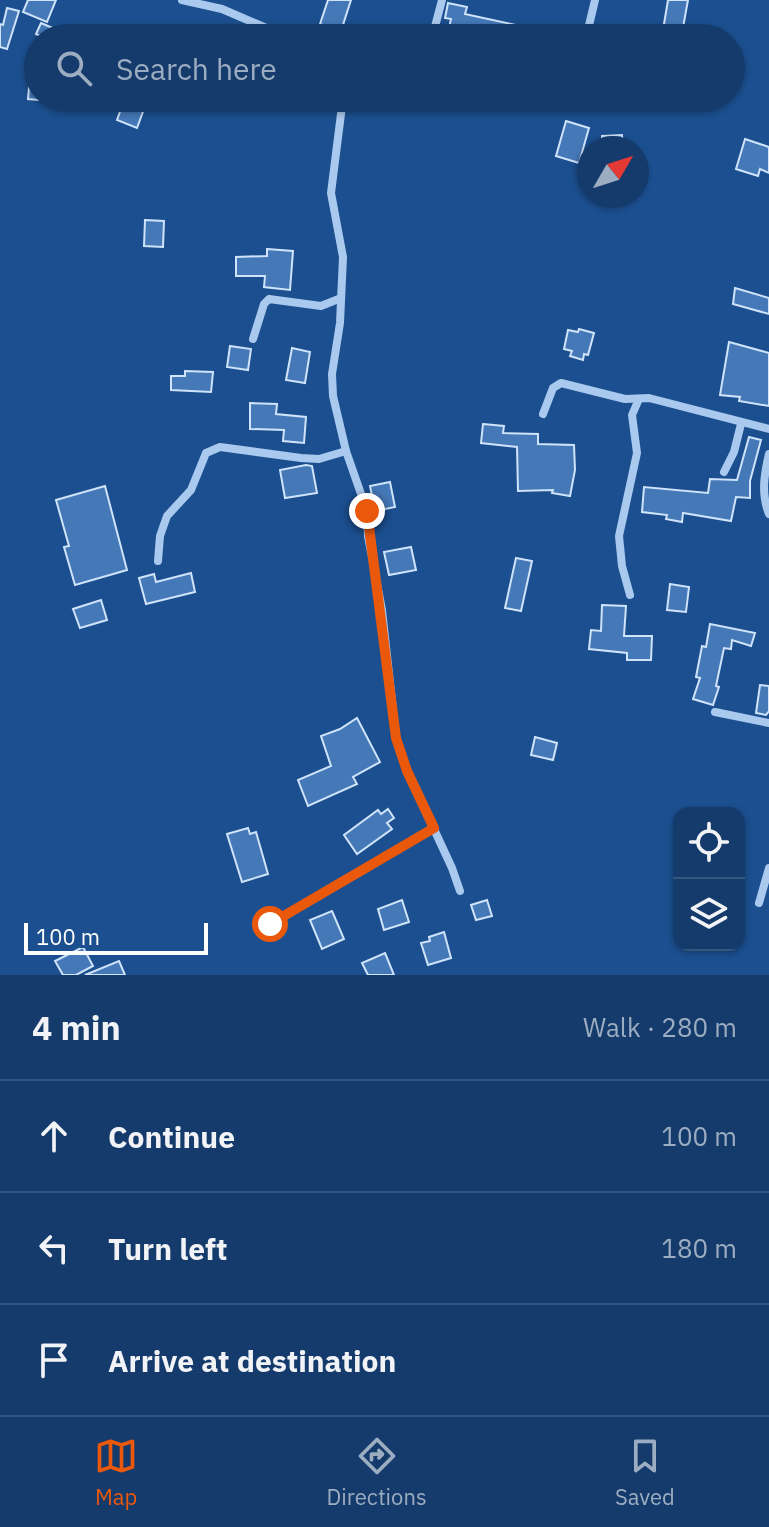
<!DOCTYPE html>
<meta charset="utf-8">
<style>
:root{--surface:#143b6b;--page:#1d4271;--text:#f1f3f6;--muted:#9dadc1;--line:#33557e;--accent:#ea580c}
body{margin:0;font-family:"IBM Plex Sans",sans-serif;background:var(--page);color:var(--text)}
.controls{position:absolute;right:24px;bottom:24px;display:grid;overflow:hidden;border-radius:16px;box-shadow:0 2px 6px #0004}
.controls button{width:72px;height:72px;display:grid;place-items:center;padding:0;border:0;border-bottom:2px solid var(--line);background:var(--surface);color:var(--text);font:40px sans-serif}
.compass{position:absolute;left:577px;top:136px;width:72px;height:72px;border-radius:50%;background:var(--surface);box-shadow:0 2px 6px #0004;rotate:51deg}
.scale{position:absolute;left:24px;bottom:20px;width:184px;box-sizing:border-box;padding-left:8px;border:4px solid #fff;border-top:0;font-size:22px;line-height:28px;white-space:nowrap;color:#fff;-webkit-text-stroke:6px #1b4f8f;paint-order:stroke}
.stop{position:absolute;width:24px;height:24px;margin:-18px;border:6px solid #ea580c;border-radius:50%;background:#fff}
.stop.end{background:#ea580c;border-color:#fff;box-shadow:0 2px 8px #0008}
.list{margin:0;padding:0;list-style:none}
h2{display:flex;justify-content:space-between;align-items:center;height:104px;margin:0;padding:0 32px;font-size:34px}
h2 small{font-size:26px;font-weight:400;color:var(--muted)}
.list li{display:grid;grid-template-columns:52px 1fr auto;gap:24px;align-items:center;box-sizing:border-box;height:112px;padding:0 32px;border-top:2px solid var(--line)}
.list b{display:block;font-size:30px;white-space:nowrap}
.list em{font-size:26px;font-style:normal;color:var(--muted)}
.icon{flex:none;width:44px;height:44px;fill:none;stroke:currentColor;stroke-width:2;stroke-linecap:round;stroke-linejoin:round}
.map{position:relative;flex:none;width:769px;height:975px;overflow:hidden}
.search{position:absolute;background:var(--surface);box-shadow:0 2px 6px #0004;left:24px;right:24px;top:24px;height:88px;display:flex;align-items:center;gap:20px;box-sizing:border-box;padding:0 28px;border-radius:44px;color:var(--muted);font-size:30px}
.sheet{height:440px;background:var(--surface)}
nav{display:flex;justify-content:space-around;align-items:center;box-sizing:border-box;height:112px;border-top:2px solid var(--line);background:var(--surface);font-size:22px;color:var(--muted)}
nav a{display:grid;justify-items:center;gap:4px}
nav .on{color:var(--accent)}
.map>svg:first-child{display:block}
.building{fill:#4478b7;stroke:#cfe3fa;stroke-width:2}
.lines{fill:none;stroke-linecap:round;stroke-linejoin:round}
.street{stroke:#a9c9ee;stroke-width:8}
.route{stroke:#ea580c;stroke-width:10}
</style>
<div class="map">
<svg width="769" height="975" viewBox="0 0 769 975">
<rect width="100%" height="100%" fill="#1b4f8f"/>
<g class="building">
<path d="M28,0h28l-9,22 -24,-10z"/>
<path d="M328,0h23l-10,31 -21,-7z"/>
<path d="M668,0h20l-6,33 -19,-3z"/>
<path d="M448,3l19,4 -2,7 55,12 -3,12h-56l1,-3 -14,-3 3,-13 -6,-1z"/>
<path d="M7,8l12,3 -12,38 -7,-2v-23l3,1z"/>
<path d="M41,23l35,15h-31l-9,-4z"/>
<path d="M31,65h7v35l-10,-1z"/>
<path d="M125,98h23l-11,30 -20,-8z"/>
<path d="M566,121l23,7 -10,35 -23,-7z"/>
<path d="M622,135l1,13h-21v-12z"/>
<path d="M745,139l24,8v26l-9,-4 -2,7 -22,-7z"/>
<path d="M145,220l19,1 -1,26 -19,-1z"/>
<path d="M267,249l26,2 -3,39 -26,-3 1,-11h-29v-19l31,-1z"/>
<path d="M735,288l34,10v16l-36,-10z"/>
<path d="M579,329l15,4 -6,22 -4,-1 -1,6 -13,-4 2,-5 -8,-2 4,-19 10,2z"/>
<path d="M729,342l40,11v53l-30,-5 1,-4 -20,-2z"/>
<path d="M230,346l21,3 -3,21 -21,-3z"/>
<path d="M292,348l18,4 -5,31 -19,-3z"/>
<path d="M185,371l28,1 -2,20 -40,-2v-14h14z"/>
<path d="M250,403l27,1 -1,10 30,3 -2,26 -21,-2 1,-11 -34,-1z"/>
<path d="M483,424l21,2 -1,7 35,1v10l36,1 1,25 -5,26 -18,-3 1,-3 -35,1 -1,-44 -36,-4z"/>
<path d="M749,437l12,3 -11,41v17l-14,-1 -5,24 -48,-8 -1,9 -16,-3 1,-4 -25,-3 2,-25 64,6 2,-14 27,1z"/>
<path d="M306,465l6,1 5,27 -32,5 -5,-28z"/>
<path d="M390,482l5,25 -20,4 -5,-25z"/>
<path d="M105,486l22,84 -52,15 -11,-38 5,-1 -13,-46z"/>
<path d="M411,547l5,23 -27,5 -5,-23z"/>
<path d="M516,558l16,3 -11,50 -16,-3z"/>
<path d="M191,573l4,19 -49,12 -7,-26 15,-4 2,8z"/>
<path d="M670,584l19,3 -3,25 -19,-2z"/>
<path d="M101,600l6,20 -27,8 -7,-19z"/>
<path d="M602,605l24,1 -2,30h28l-1,24h-24v-7l-38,-4 2,-19 10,1z"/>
<path d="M710,624l45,9 -4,13 -19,-6 -1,9 -7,-1 -8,38 3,1 -6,18 -20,-6 7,-21 -4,-1 6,-31 4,1z"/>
<path d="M760,685l9,1v25l-3,4 -10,-2z"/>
<path d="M357,718l23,44 -27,15 4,7 -49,22 -10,-26 33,-14 -10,-30 19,-7z"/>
<path d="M535,737l22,6 -4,17 -22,-5z"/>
<path d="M388,809l6,9 -7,5 5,6 -35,25 -13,-19 34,-25 3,4z"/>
<path d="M248,828l2,6 6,-2 12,42 -26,8 -15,-48z"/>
<path d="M402,900l7,22 -25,8 -6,-21z"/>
<path d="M487,900l5,16 -16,4 -5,-15z"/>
<path d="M332,911l12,28 -22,10 -12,-29z"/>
<path d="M444,932l7,26 -23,7 -7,-22 9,-2 -1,-4z"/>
<path d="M83,947l10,19 -17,9h-13l-8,-14z"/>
<path d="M385,953l9,22h-26l-6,-12z"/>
<path d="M119,961l6,14h-40z"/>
</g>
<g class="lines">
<g class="street">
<path d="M182,0l40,9 49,21 30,8"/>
<path d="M432,38l10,-38"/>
<path d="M586,38l9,-38"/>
<path d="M343,98l-12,95 12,64 -3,66 -8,51 1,22 13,55 21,60 1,25 14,74 14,128 11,33 45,97 8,23"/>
<path d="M253,339l11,-35 5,-5 52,7 20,-8"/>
<path d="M543,414l10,-26 8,-5 64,16 24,-1 120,31"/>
<path d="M724,472l10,-20 7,-28"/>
<path d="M769,514c-8,-20 -5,-39 0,-60"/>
<path d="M158,561l2,-25 7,-20 24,-26 15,-37 14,-6 81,11 18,1 27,-8"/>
<path d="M630,595l-8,-29 -3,-30 18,-83 -5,-38 7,-16"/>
<path d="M715,712l54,11"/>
<path d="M759,903l10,-35"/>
<path d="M270,924l164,-96"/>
</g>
</g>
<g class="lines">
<path class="route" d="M270,924l164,-96 -27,-57 -11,-33 -29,-227"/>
</g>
</svg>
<div class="controls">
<button><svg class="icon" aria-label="locate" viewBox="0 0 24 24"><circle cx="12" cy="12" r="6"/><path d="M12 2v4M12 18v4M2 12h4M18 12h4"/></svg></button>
<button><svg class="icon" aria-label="layers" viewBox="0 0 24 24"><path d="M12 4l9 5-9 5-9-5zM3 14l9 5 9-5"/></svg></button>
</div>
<svg class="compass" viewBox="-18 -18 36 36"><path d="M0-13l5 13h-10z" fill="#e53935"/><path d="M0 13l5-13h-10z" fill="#9dadc1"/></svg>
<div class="scale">100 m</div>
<div class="stop" style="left:270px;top:924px"></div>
<div class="stop end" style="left:367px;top:511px"></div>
<div class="search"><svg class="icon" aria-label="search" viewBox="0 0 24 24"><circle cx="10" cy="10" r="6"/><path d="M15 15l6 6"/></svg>Search here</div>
</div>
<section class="sheet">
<h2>4 min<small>Walk · 280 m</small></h2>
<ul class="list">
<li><svg class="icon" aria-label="ahead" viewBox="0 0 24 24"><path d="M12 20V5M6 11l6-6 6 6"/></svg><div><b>Continue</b></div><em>100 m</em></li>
<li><svg class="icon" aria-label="left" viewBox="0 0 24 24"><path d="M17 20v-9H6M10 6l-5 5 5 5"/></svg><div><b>Turn left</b></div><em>180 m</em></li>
<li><svg class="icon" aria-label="arrive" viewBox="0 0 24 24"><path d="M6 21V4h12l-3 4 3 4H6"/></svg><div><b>Arrive at destination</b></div></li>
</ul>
</section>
<nav>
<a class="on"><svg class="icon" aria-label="map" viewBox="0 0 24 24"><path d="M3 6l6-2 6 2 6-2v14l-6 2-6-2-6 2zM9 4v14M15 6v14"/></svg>Map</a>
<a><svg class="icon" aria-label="directions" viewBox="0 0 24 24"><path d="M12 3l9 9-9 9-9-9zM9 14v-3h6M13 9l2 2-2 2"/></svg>Directions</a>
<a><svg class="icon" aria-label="saved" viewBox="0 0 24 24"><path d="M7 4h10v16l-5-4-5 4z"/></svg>Saved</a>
</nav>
